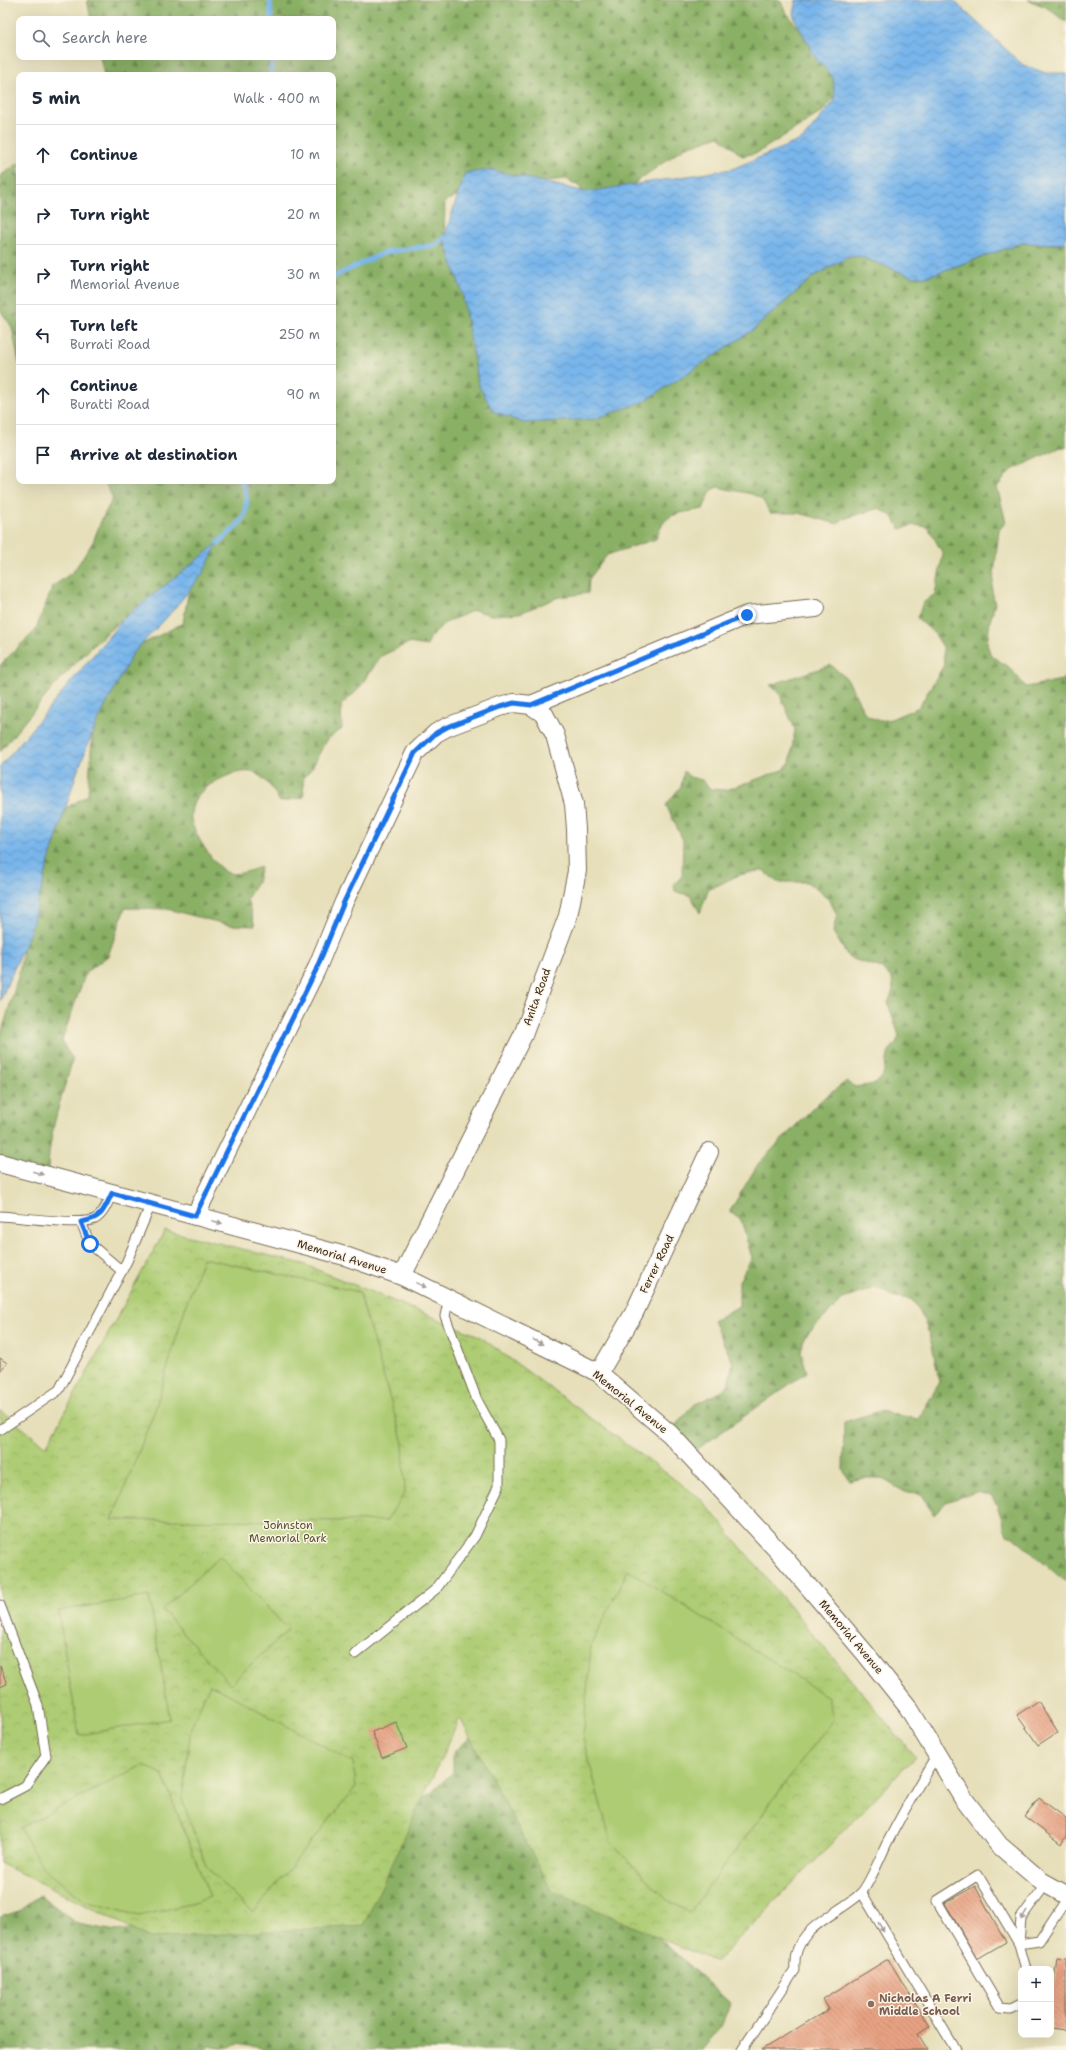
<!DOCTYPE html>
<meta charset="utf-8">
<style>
:root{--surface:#fff;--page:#f2f2f3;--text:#1f2937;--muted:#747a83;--line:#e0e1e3}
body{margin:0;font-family:"Shantell Sans",sans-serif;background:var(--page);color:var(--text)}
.controls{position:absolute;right:12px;bottom:12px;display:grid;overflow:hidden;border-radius:8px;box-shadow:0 4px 16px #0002}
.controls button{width:36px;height:36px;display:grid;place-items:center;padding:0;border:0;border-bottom:1px solid var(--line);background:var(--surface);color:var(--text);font:20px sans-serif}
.stop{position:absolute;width:12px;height:12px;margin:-9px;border:3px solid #1a73e8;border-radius:50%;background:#fff}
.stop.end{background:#1a73e8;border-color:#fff;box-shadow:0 1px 4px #0008}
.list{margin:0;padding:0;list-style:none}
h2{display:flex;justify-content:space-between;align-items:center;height:52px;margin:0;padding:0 16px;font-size:17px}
h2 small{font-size:13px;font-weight:400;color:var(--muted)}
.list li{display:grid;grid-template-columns:26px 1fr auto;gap:12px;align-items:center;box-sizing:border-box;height:60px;padding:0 16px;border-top:1px solid var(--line)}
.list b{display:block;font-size:15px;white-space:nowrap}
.list p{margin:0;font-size:13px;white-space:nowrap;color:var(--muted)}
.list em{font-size:13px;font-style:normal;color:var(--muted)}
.icon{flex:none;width:22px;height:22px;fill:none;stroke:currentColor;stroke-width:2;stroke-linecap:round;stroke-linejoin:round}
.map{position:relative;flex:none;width:1066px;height:2050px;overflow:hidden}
.search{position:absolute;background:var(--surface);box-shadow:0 4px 16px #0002;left:16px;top:16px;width:320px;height:44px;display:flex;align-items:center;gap:10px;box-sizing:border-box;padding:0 14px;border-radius:8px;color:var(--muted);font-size:15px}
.panel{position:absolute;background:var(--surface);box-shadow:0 4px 16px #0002;left:16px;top:72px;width:320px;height:412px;border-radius:8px}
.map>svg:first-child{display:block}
.forest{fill:url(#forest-firs);stroke:#626d42}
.park{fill:url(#park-crowns);stroke:#747b48}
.pitch{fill:#adcc73;stroke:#747b48}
.water{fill:url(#water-waves);stroke:#5a7084}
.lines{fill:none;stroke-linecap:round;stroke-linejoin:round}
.stream{stroke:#78b5eb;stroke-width:5}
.building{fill:url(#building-back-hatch)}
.service-casing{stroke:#776955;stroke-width:11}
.minor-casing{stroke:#776955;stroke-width:20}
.service{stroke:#fff;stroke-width:9}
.minor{stroke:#fff;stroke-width:18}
.oneway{fill:#a79f9a}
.route{stroke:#1a73e8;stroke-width:5}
.education-dot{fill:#8d6e63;stroke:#fcf5e5;stroke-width:1.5}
.labels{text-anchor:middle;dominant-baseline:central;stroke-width:3;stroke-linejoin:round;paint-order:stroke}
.street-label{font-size:11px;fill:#3b2a1e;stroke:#fcf5e5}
.park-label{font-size:11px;fill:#585233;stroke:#fcf5e5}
.education-label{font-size:11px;font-weight:bold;fill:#785e54;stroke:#fcf5e5;text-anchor:start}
</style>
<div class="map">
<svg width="1066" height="2050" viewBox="0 0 1066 2050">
<defs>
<pattern id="forest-firs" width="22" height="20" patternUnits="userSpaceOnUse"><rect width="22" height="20" fill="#8ab065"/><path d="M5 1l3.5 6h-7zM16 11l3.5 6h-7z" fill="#728f53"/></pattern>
<pattern id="park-crowns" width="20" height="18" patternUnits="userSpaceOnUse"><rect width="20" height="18" fill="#adcc73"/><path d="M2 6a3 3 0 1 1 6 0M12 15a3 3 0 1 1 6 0" fill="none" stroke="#96af63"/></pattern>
<pattern id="water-waves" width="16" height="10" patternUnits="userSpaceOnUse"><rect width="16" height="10" fill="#78b5eb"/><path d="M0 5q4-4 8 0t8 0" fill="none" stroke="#6493be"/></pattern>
<pattern id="building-back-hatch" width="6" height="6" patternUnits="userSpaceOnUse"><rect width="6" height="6" fill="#e8a283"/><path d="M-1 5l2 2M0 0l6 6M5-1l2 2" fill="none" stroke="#bd846b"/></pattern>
</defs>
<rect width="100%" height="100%" fill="#fcf5e5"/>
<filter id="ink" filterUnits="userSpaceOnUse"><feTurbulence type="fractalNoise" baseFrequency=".025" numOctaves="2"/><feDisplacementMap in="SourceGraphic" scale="8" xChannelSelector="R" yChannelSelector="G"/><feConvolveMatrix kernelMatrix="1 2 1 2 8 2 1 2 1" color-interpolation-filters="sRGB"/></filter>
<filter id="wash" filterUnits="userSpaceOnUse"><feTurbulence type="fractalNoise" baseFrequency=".012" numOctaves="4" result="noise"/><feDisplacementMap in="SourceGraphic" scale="16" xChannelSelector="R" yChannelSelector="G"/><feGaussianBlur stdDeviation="0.9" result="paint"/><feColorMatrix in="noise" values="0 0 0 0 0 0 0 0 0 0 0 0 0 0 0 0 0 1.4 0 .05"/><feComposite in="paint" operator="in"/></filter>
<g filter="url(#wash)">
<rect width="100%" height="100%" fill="#e6dfba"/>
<g class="forest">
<path d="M87,0h693l5,11 47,57 7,18 -6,13 -11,13 -65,41 -15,3 -23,-20 -35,12 -55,39 -38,20 -12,-21 -13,-7 -91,9 -30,13 -1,37 18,54 17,94 5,8 269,-64 60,-53 33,-19 13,-2 54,21 15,-1 94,-33 38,1 6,-2v206l-5,-1 -51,24 -13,16 9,35 -7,8 -7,61 3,13 -5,17 -3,23 4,12 18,11 17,20 36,-7 4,-5v907l-53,-45 -6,-2 -10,-30 -6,-9 -14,-4 -31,10 -12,13 -14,-22 -15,-1 -24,-14h-17l-14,3 -7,-11 1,-48 36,-11 38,8 22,-37c-7,-28 -10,-61 -29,-83l-18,-2 -7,-6 -11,-3 -32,11 -39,39 -3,14 6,20 -115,81 -22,-22 25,-27 24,-11 9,-8 5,-22 -20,-42 26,-15v-25l13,-23 -11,-38 -11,-8v-1l28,-47 62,-63 27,-20 8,6 20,-3 8,-8 6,-25 7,-8 3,-7 -11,-33 5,-13 -1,-11 -10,-11 -33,-10 -16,-26 4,-18 -9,-16 -21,-16h-30l-14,-12 -24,5 -31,15 -8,23 -9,-17 -16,-5 -1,-7 8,-8 1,-36 -17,-35 15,-19 3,-15 6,6 12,3 9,9 15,1 57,-20 7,-8 5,-33 -16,-36 -9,-8 61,-20 17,15 17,34 14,7 12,-2 28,-12 25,-42 -1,-18 -8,-13 -18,-16 6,-15 12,-9 8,-40 -15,-27 -14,-2 -14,4 -7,-12 -14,-9 -36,11 -6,5 -38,-11h-29l-8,-14 -10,-5 -35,-7 -6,4 -8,18c-25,5 -39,2 -47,30l-49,16 -18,24 -1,14 -29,4 -39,16 -28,2 -18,-5 -31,14 -13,14 -3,8 -18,-3 -28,13 -23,34 -17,15 1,24 -16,11 -14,28 -9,10 1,19 -24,5c-5,-10 -13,-22 -23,-28 -16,-10 -60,13 -64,30 -1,4 -3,11 -2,15 2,13 23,47 35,53 10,5 25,-2 35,-5l-4,15 -10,17 8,27 -26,-1 -62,-16 -42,-1 -17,48 -22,16 -24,68 4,9 7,10c-11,36 -25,76 -25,114l-48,-9v-126l18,-61 24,-125 19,-41 27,-16 4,-57 12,-52 23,-34 56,-29 8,-45c-15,7 -32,14 -46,24 -56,40 -102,96 -145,150v-87l35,-34 18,-45 20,-14 20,-30 8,-21 12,-23 -9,-17h229v-406h-229l-4,-18h233v-38h-242z"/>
<path d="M1028,0h38v22l-20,-15z"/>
<path d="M19,163v200l-7,-36 -12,-17v-134z"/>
<path d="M481,1728l137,141 43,71 69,63 -8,22 -20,25h-436c-9,-5 -18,-3 -28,-6 -12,4 -16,6 -28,2l-5,4h-205v-133l19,-6 21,-16 38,29 37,7 85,-10 231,-128 22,-21v-19z"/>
</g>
<path class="park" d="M165,1230l138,34 176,72 221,162 215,259 -199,205 -164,-71 -92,-173 -97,208 -212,12 -151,-75v-453l46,37z"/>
<g class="pitch">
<path d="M203,1258l156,34 44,151 2,50 -19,28 -274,-1 43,-110 31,-105z"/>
<path d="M220,1556l68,74 -58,54 -68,-74z"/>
<path d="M628,1570l200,127 5,22 -143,193 -23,-12 -56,-57 -28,-104 8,-94z"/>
<path d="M149,1596l21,123 -91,16 -21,-124z"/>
<path d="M210,1684l143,78 3,25 -102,125 -17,-13 -31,-33 -24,-67 9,-72z"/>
<path d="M143,1765l19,9 48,123 -16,6 -55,13 -54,-15 -42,-33 -23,-40z"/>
</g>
<g class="water">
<path d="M796,0h157l70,65 23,8h20v167l-6,4 -38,-1 -94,33 -15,1 -54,-21 -13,2 -33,19 -60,53 -108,71 -50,18 -72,4 -30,-12 -14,-25 -17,-94 -18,-54 21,-65 27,-3 94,22 146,-23 71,-30 32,-39 -2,-23 -17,-18 -22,-42z"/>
<path d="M218,543l-15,30 -33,41 -37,39 -36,69 -21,53 -27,86 -19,71 -30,69v-234l124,-149z"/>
</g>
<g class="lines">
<g class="stream">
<path d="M270,0l1,19"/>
<path d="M270,75l3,-18"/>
<path d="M333,277l53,-25 50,-7 8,-7"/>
<path d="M218,543c24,-21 36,-28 24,-62"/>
</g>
</g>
<g id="blocks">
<g class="building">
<path d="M0,1358l7,5 -7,8z"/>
<path d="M0,1666l7,18 -7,3z"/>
<path d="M1038,1701l20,31 -20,13 -21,-30z"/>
<path d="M396,1722l11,26 -25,10 -10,-26z"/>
<path d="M1039,1798l27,20v19l-5,7 -36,-27z"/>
<path d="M975,1886l31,56 -29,17 -32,-56z"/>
<path d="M1057,1958l9,1v72l-15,-2v-26z"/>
<path d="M888,1959l42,67 -12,8 10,16h-167l68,-41 -6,-10z"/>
</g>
</g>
</g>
<g filter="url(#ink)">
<use href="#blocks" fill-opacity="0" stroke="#776955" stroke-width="1"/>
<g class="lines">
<g class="service-casing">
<g id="service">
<path d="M0,1216c19,1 81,10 95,3 9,-5 13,-17 17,-26"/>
<path d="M81,1222l9,22 32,27"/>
<path d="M0,1430l59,-40 68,-129 24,-57"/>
<path d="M0,1605l38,100 8,51 -21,30 -25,13"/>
<path d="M355,1654l81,-65 39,-53 24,-50v-46l-22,-40 -32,-84 4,-18"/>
<path d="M1046,1884l-25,34 -2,26 20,-3 27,-41"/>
<path d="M862,1893l94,157"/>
<path d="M1021,2004l-10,5 -11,-1 -63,-107 41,-26 41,69 7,25"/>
<path d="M742,2050l53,-80c-4,-42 40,-53 65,-76 8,-7 21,-38 26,-49 16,-31 33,-61 51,-91"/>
</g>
</g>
<g class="minor-casing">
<g id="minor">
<path d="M531,705l216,-90 69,-7"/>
<path d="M0,1163l345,93 57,20 197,97 71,61 109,118 86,101 43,54 55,91 36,47 42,36 25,14"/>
<path d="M195,1216l121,-246 28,-68 71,-149 21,-20 11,-6 53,-20 14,-4 17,2 13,9 11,21 19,69 2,25 1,42 -9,45 -45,119 -121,241"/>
<path d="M599,1373l35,-60 75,-161"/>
</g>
</g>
<use href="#service" class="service"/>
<use href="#minor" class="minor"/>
</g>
<defs><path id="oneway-solid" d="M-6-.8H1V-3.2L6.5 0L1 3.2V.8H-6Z"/></defs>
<g class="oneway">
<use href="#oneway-solid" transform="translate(38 1173) rotate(17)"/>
<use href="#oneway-solid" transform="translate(217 1222) rotate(15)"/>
<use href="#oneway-solid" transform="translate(421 1285) rotate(25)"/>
<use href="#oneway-solid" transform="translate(538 1342) rotate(27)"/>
<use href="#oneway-solid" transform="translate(1024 1915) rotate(120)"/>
<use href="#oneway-solid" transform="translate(881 1927) rotate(60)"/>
</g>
</g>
<g class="lines" filter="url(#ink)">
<path class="route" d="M90,1244l-9,-22c21,-4 22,-10 31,-29l83,23 121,-246 28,-68 71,-149 21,-20 11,-6 53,-20 14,-4 17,2 216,-90"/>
</g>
<circle class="education-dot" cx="871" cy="2004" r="4"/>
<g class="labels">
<g class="street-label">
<text transform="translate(537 997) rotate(-70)">Anita Road</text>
<text transform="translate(342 1257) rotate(17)">Memorial Avenue</text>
<text transform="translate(657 1264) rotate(-64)">Ferrer Road</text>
<text transform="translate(630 1402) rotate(39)">Memorial Avenue</text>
<text transform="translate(851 1637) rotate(50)">Memorial Avenue</text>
</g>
<g class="park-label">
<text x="288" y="1525">Johnston<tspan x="288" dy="13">Memorial Park</tspan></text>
</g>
<g class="education-label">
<text x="879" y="1998">Nicholas A Ferri<tspan x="879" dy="13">Middle School</tspan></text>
</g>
</g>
</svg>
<div class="controls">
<button>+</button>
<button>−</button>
</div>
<div class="stop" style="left:90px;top:1244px"></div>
<div class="stop end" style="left:747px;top:615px"></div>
<div class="search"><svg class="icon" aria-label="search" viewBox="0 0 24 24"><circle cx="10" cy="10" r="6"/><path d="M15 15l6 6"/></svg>Search here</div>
<section class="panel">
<h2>5 min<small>Walk · 400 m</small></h2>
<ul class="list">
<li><svg class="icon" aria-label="ahead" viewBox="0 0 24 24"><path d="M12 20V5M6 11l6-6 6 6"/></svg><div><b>Continue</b></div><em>10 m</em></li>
<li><svg class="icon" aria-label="right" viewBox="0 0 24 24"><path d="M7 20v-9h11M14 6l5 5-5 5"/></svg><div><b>Turn right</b></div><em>20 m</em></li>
<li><svg class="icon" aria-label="right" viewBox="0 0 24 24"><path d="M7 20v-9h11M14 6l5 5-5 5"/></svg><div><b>Turn right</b><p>Memorial Avenue</p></div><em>30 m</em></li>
<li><svg class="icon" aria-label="left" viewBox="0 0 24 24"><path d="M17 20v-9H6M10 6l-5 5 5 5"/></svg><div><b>Turn left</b><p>Burrati Road</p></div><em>250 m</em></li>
<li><svg class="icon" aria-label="ahead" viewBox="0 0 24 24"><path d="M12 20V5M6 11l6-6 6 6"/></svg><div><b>Continue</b><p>Buratti Road</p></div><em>90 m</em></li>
<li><svg class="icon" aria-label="arrive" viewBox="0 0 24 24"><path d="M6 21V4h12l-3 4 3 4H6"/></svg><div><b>Arrive at destination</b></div></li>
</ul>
</section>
</div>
